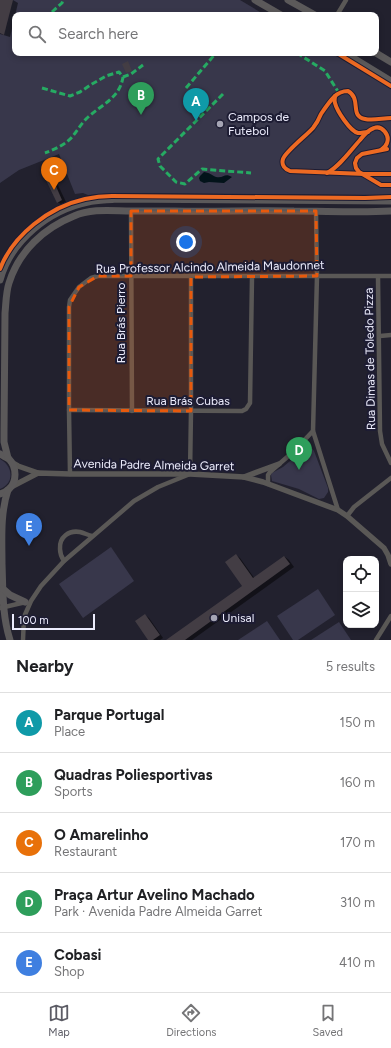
<!DOCTYPE html>
<meta charset="utf-8">
<style>
:root{--surface:#fff;--page:#f6f6f6;--text:#202124;--muted:#757577;--line:#e0e0e0;--accent:#5c5c65}
body{margin:0;font-family:Figtree,sans-serif;background:var(--page);color:var(--text)}
.controls{position:absolute;right:12px;bottom:12px;display:grid;overflow:hidden;border-radius:8px;box-shadow:0 2px 6px #0003}
.controls button{width:36px;height:36px;display:grid;place-items:center;padding:0;border:0;border-bottom:1px solid var(--line);background:var(--surface);color:var(--text);font:20px sans-serif}
.scale{position:absolute;left:12px;bottom:10px;width:83px;box-sizing:border-box;padding-left:4px;border:2px solid #ececfc;border-top:0;font-size:11px;line-height:14px;white-space:nowrap;color:#ececfc;-webkit-text-stroke:3px #1d1c33;paint-order:stroke}
.you{position:absolute;left:186px;top:242px;width:14px;height:14px;margin:-10px;border:3px solid #fff;border-radius:50%;background:#1a73e8;box-shadow:0 0 0 6px #1a73e833}
.badge{display:grid;place-items:center;width:26px;height:26px;border-radius:50%;background:var(--accent);color:#fff;font-size:13px;font-weight:700}
.pin{position:absolute;translate:-50% -33px;filter:drop-shadow(0 1px 2px #0008)}
.pin::after{content:'';position:absolute;top:21px;width:14px;height:12px;background:inherit;clip-path:polygon(0 0,100% 0,50% 100%)}
.list{margin:0;padding:0;list-style:none}
h2{display:flex;justify-content:space-between;align-items:center;height:52px;margin:0;padding:0 16px;font-size:17px}
h2 small{font-size:13px;font-weight:400;color:var(--muted)}
.list li{display:grid;grid-template-columns:26px 1fr auto;gap:12px;align-items:center;box-sizing:border-box;height:60px;padding:0 16px;border-top:1px solid var(--line)}
.list b{display:block;font-size:15px;white-space:nowrap}
.list p{margin:0;font-size:13px;white-space:nowrap;color:var(--muted)}
.list em{font-size:13px;font-style:normal;color:var(--muted)}
.icon{flex:none;width:22px;height:22px;fill:none;stroke:currentColor;stroke-width:2;stroke-linecap:round;stroke-linejoin:round}
.map{position:relative;flex:none;width:391px;height:640px;overflow:hidden}
.search{position:absolute;background:var(--surface);box-shadow:0 2px 6px #0003;left:12px;right:12px;top:12px;height:44px;display:flex;align-items:center;gap:10px;box-sizing:border-box;padding:0 14px;border-radius:8px;color:var(--muted);font-size:15px}
.sheet{height:352px;background:var(--surface)}
nav{display:flex;justify-content:space-around;align-items:center;box-sizing:border-box;height:56px;border-top:1px solid var(--line);background:var(--surface);font-size:11px;color:var(--muted)}
nav a{display:grid;justify-items:center;gap:2px}
nav .on{color:var(--accent)}
.map>svg:first-child{display:block}
.green{fill:#38374b}
.water{fill:#03131a}
.shadow{fill:#0007}
.building{fill:#433d44}
.lines{fill:none;stroke-linecap:round;stroke-linejoin:round}
.minor{stroke:#5a5856;stroke-width:4.5}
.tertiary{stroke:#5a5856;stroke-width:5.5}
.primary{stroke:#5b595a;stroke-width:7}
.quiet{stroke:#26ab63;stroke-width:3;stroke-dasharray:6 3;stroke-linecap:butt}
.cycleway-casing{stroke:#1d1c33;stroke-width:6}
.cycleway{stroke:#ed6a23;stroke-width:4}
.marked{fill:#e8590c;fill-opacity:0.2;stroke:#e8590c;stroke-width:3;stroke-dasharray:8 5;stroke-linejoin:round}
.poi-dot{fill:#a5a5b4;stroke:#1d1c33;stroke-width:1.5}
.labels{text-anchor:middle;dominant-baseline:central;stroke-width:4;stroke-linejoin:round;paint-order:stroke}
.poi-label{font-size:12px;fill:#ececfc;stroke:#1d1c33;text-anchor:start}
.street-label{font-size:12px;fill:#ececfc;stroke:#1d1c33}
</style>
<div class="map">
<svg width="391" height="640" viewBox="0 0 391 640">
<rect width="100%" height="100%" fill="#22212e"/>
<g class="green">
<path d="M0,0h240l25,15h-250v38h316l60,36v106l-276,-2 -27,2 -5,-2 -8,1 -16,-40 -40,16 -19,13z"/>
<path d="M306,446l5,1 3,4 14,37v4l-4,6 -5,1 -20,-10 -27,-8 -1,-6 1,-2 11,-6 13,-11 7,-8z"/>
<path d="M0,459c13,7 15,24 0,30z"/>
<path d="M111,547l23,34 -51,37 -24,-34z"/>
<path d="M318,589l17,26 -37,25h-5l-16,-24z"/>
<path d="M267,621l13,19h-42z"/>
<path d="M339,622l12,18h-40z"/>
</g>
<path class="water" d="M204,172c7,1 7,3 12,5 8,2 8,-5 16,0l-8,6 -15,-1 -5,1 -4,-2 -1,-3 1,-2z"/>
<g class="shadow">
<path d="M0,0h13l5,3 -8,34 -10,-3z"/>
<path d="M52,179l4,2 10,21 -5,2 -4,-2z"/>
<path d="M236,555l4,3 15,21 30,-22 4,3 5,7 -102,73h-24l76,-54z"/>
<path d="M145,615l4,3 14,20 -3,2h-11z"/>
</g>
<g class="building">
<path d="M0,0h13l-9,35 -4,-2z"/>
<path d="M128,61l4,10 -6,2 -4,-9z"/>
<path d="M52,177l10,23 -5,3 -11,-23z"/>
<path d="M236,554l17,24 31,-22 6,8 -105,76h-19l76,-54 -17,-24z"/>
<path d="M145,614l15,21 -7,5h-5l-13,-19z"/>
</g>
<g class="lines">
<g class="minor">
<path d="M337,15l9,-15"/>
<path d="M131,211l1,200"/>
<path d="M316,211l1,65 -4,155 25,79"/>
<path d="M378,277l2,154 2,13 9,19"/>
<path d="M380,336l11,-1"/>
<path d="M69,410l173,1 4,-2 4,-6 2,-126"/>
<path d="M70,474l-1,-64v-103l1,-7 9,-13 12,-9 7,-2h293"/>
<path d="M268,484v-9l2,-3 23,-20 20,-21"/>
<path d="M347,516l7,-9 37,-29"/>
<path d="M64,561c-2,-3 -4,-8 -4,-12 -1,-12 9,-19 20,-17 4,1 8,3 12,4"/>
<path d="M0,608l26,-6"/>
<path d="M23,640l1,-23 7,-16 10,-15 23,-25 70,-60 24,-14 32,-13 1,-63v-134"/>
<path d="M376,640l15,-24"/>
</g>
<g class="tertiary">
<path d="M11,462l7,4 20,7"/>
<path d="M244,477l35,-13"/>
<path d="M11,487l27,-14 32,1h120l54,3 19,5 75,28 9,6 37,32 4,7 3,9"/>
</g>
<g class="primary">
<path d="M255,0l26,15"/>
<path d="M288,0l27,15"/>
<path d="M345,53l46,28"/>
<path d="M376,53l15,9"/>
<path d="M0,280c11,-40 49,-70 88,-78 9,-2 19,-2 28,-3l275,2"/>
<path d="M0,454c3,2 6,3 9,5 8,8 8,23 0,30 -3,3 -6,4 -9,5"/>
<path d="M8,458l-4,-16v-10l1,-119c1,-10 1,-21 4,-30 10,-32 35,-55 65,-67 18,-8 39,-5 57,-5 14,0 28,0 43,0 40,1 80,-1 120,0 33,0 65,2 97,0"/>
<path d="M8,490c-8,24 -6,49 -6,74 1,25 0,51 8,76"/>
<path d="M3,589l7,6 15,7"/>
</g>
<g class="quiet">
<path d="M52,12l10,-9 1,-3"/>
<path d="M297,53l28,18 14,22"/>
<path d="M123,77l8,-3 12,-9"/>
<path d="M42,88l28,8 10,-4 12,-8 14,-8 13,-4 4,5c-3,21 -22,28 -36,41 -6,6 -10,13 -15,19 -7,8 -17,12 -27,16"/>
<path d="M186,88l30,-35"/>
<path d="M223,94l-65,65 2,7 16,16 9,2 17,-15 49,4"/>
</g>
<g class="cycleway-casing">
<g id="cycleway">
<path d="M337,53l54,33"/>
<path d="M335,96c0,3 -1,4 0,7 2,8 15,28 23,30 4,0 7,-1 10,-1"/>
<path d="M391,118c-8,0 -18,3 -26,1 -16,-3 -3,-20 -17,-28 -6,0 -10,2 -14,6 -5,5 -9,11 -13,17 -2,5 -4,9 -8,14 -6,7 -27,23 -30,31 -2,6 2,10 7,12l75,3h26"/>
<path d="M387,149l-25,5 -5,4 -2,5 1,5 3,4 22,13h10"/>
<path d="M327,173c13,-7 23,-22 33,-33 3,-4 8,-10 14,-12 8,-3 16,7 13,15 -1,3 -3,5 -6,7"/>
<path d="M0,269c13,-34 49,-62 85,-70 9,-2 18,-3 27,-3l253,2 26,-1"/>
</g>
</g>
<use href="#cycleway" class="cycleway"/>
</g>
<path class="marked" d="M131,211h185l1,65 -126,1v134l-122,-1v-103l10,-20 19,-11h33z"/>
<g class="poi-dot">
<circle cx="220" cy="124" r="4"/>
<circle cx="214" cy="618" r="4"/>
</g>
<g class="labels">
<g class="poi-label">
<text x="228" y="117">Campos de<tspan x="228" dy="14">Futebol</tspan></text>
<text x="222" y="618">Unisal</text>
</g>
<g class="street-label">
<text transform="translate(210 267) rotate(-1)">Rua Professor Alcindo Almeida Maudonnet</text>
<text transform="translate(121 323) rotate(-90)">Rua Brás Pierro</text>
<text transform="translate(370 359) rotate(-91)">Rua Dimas de Toledo Pizza</text>
<text x="188" y="401">Rua Brás Cubas</text>
<text transform="translate(154 465) rotate(1)">Avenida Padre Almeida Garret</text>
</g>
</g>
</svg>
<div class="controls">
<button><svg class="icon" aria-label="locate" viewBox="0 0 24 24"><circle cx="12" cy="12" r="6"/><path d="M12 2v4M12 18v4M2 12h4M18 12h4"/></svg></button>
<button><svg class="icon" aria-label="layers" viewBox="0 0 24 24"><path d="M12 4l9 5-9 5-9-5zM3 14l9 5 9-5"/></svg></button>
</div>
<div class="scale">100 m</div>
<div class="you"></div>
<div class="pin badge" style="left:196px;top:121px;background:#0f9aa8">A</div>
<div class="pin badge" style="left:141px;top:115px;background:#2e9e5b">B</div>
<div class="pin badge" style="left:54px;top:190px;background:#e8710a">C</div>
<div class="pin badge" style="left:299px;top:470px;background:#2e9e5b">D</div>
<div class="pin badge" style="left:29px;top:546px;background:#3f7fe0">E</div>
<div class="search"><svg class="icon" aria-label="search" viewBox="0 0 24 24"><circle cx="10" cy="10" r="6"/><path d="M15 15l6 6"/></svg>Search here</div>
</div>
<section class="sheet">
<h2>Nearby<small>5 results</small></h2>
<ul class="list">
<li><span class="badge" style="background:#0f9aa8">A</span><div><b>Parque Portugal</b><p>Place</p></div><em>150 m</em></li>
<li><span class="badge" style="background:#2e9e5b">B</span><div><b>Quadras Poliesportivas</b><p>Sports</p></div><em>160 m</em></li>
<li><span class="badge" style="background:#e8710a">C</span><div><b>O Amarelinho</b><p>Restaurant</p></div><em>170 m</em></li>
<li><span class="badge" style="background:#2e9e5b">D</span><div><b>Praça Artur Avelino Machado</b><p>Park · Avenida Padre Almeida Garret</p></div><em>310 m</em></li>
<li><span class="badge" style="background:#3f7fe0">E</span><div><b>Cobasi</b><p>Shop</p></div><em>410 m</em></li>
</ul>
</section>
<nav>
<a class="on"><svg class="icon" aria-label="map" viewBox="0 0 24 24"><path d="M3 6l6-2 6 2 6-2v14l-6 2-6-2-6 2zM9 4v14M15 6v14"/></svg>Map</a>
<a><svg class="icon" aria-label="directions" viewBox="0 0 24 24"><path d="M12 3l9 9-9 9-9-9zM9 14v-3h6M13 9l2 2-2 2"/></svg>Directions</a>
<a><svg class="icon" aria-label="saved" viewBox="0 0 24 24"><path d="M7 4h10v16l-5-4-5 4z"/></svg>Saved</a>
</nav>
